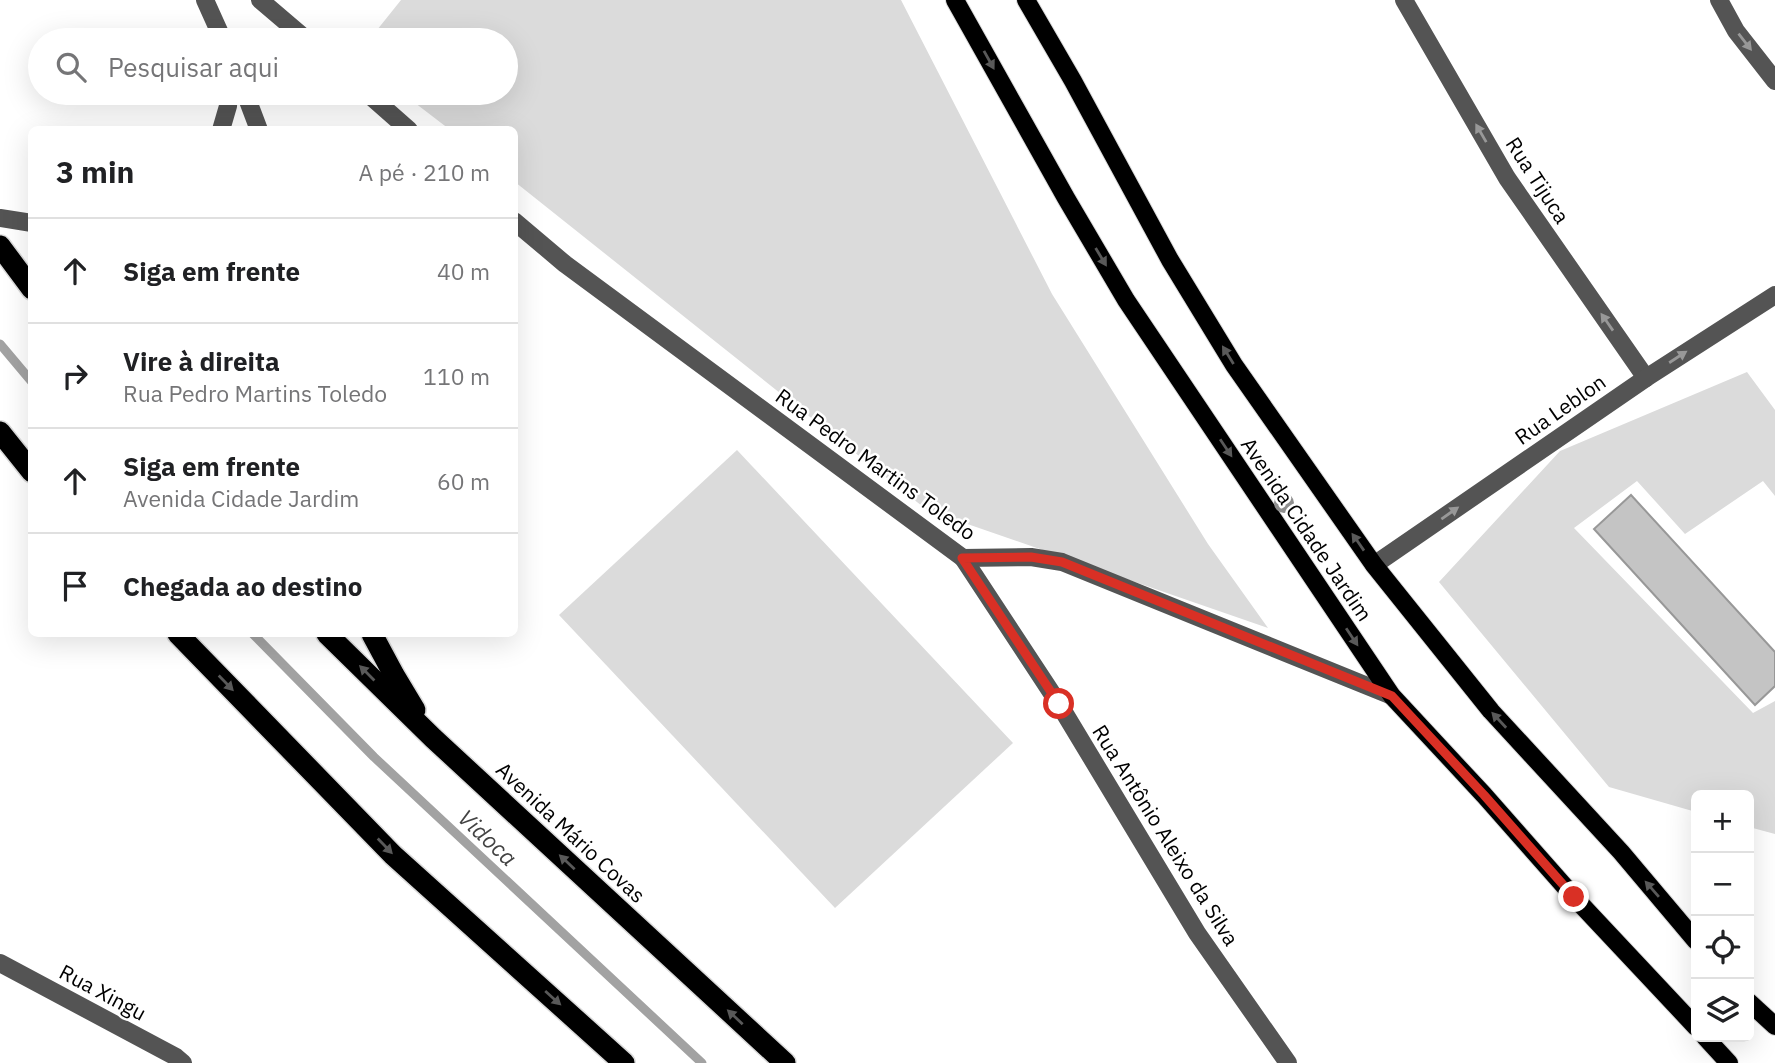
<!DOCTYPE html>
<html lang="pt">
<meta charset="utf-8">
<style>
:root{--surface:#fff;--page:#f6f6f6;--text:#202124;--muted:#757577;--line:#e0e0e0}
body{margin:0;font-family:"IBM Plex Sans",sans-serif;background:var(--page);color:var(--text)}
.controls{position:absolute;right:21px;bottom:21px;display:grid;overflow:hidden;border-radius:10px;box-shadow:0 7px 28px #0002}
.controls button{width:63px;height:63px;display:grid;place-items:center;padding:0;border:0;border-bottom:2px solid var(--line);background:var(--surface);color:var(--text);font:35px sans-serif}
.stop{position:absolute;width:21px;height:21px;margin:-16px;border:5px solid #d93025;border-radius:50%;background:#fff}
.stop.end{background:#d93025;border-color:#fff;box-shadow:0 2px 7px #0008}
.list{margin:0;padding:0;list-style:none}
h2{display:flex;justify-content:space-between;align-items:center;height:91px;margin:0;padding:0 28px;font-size:30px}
h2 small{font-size:23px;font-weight:400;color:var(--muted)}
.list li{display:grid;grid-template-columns:46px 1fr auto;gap:21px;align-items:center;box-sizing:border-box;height:105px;padding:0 28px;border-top:2px solid var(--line)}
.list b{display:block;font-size:26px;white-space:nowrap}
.list p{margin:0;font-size:23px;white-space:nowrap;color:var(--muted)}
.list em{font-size:23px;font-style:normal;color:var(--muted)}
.icon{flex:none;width:38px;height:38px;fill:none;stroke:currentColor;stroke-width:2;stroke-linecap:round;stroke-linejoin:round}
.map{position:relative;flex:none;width:1775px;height:1063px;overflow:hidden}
.search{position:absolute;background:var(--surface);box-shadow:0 7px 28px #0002;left:28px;top:28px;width:490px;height:77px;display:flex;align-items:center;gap:18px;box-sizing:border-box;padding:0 24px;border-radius:38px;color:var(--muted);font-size:26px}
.panel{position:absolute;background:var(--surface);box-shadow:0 7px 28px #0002;left:28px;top:126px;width:490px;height:511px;border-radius:10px}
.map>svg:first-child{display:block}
.green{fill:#dbdbdb}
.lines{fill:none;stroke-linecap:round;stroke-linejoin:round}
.stream{stroke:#a2a2a2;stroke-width:9}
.building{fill:#c4c4c4;stroke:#989898;stroke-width:2}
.major-casing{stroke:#dbdbdb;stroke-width:20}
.highway-casing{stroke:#dbdbdb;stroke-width:24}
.minor{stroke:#545454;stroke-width:18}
.major{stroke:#000;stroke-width:18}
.highway{stroke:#000;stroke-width:21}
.tree{fill:#8e8e8e}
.oneway{fill:#989898}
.oneway2{fill:#595959}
.route{stroke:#d93025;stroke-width:9}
.labels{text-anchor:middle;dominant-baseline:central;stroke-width:5;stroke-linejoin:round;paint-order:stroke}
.street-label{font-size:21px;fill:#000;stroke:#fff}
.water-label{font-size:23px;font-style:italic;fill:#434343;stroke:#fff}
</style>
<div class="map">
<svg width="1775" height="1063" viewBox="0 0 1775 1063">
<rect width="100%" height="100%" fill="#fff"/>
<g class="green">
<path d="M401,0h500l151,294 156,250 60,84 -341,-118 -412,-328 -1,-52 -65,-1 -47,-36h104v-53h-137z"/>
<path d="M1747,372l28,38v86l-12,-15 -78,53 -48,-53 -63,47 179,185 22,-12v133l-26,-7v-32h-53v17l-87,-25 -170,-205 121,-131z"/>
<path d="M737,450l276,293 -178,165 -276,-293z"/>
</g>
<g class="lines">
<g class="stream">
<path d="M0,344l32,38"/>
<path d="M253,634l121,123 328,306"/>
</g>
</g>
<path class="building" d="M1631,495l144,157v34l-20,19 -161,-176z"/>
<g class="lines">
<g class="major-casing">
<g id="major">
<path d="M955,0l111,198 60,102 266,396 92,99 90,102 122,130"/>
<path d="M1026,0l47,81 97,179 64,105 140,200 117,146 130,141 75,89"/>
<path d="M1749,1002l26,24"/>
<path d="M1705,1037l24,26"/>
</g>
</g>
<g class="highway-casing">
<g id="highway">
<path d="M0,246l32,43"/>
<path d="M0,432l32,40"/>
<path d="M178,634l215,221 231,208"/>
<path d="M327,634l106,104 352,325"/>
<path d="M372,634l22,41 21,35"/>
</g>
</g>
<g class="minor">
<path d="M205,0l18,40"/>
<path d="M260,0l47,40"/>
<path d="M1404,0l103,178 139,200"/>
<path d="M1719,0l17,31 39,50"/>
<path d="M245,93l14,37"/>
<path d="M367,93l42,37"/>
<path d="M221,130l7,-24 1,-13"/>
<path d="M0,218l32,5"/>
<path d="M514,221l51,43 398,294 68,-1 31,5 330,134"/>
<path d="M963,558l96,146 138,229 91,130"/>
<path d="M1374,565l272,-187 129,-83"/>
<path d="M0,963l176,94 7,6"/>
</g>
<use href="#major" class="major"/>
<use href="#highway" class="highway"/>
</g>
<circle class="tree" cx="1284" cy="503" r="10"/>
<defs><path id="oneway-solid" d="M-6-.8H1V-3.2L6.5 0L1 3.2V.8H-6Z" transform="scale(1.75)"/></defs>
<g class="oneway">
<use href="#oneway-solid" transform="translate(1745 42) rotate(52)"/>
<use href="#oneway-solid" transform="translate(1481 133) rotate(-120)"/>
<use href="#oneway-solid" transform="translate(1607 322) rotate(-125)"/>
<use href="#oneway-solid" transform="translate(1678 357) rotate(-33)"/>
<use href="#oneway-solid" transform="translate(1450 513) rotate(-35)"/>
</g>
<g class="oneway2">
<use href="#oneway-solid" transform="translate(989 60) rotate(61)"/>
<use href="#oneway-solid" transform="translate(1101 257) rotate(59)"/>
<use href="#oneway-solid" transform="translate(1228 355) rotate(-122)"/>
<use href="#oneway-solid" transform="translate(1226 448) rotate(56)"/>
<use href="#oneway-solid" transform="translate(1358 542) rotate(-125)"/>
<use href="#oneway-solid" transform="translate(1352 637) rotate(56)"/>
<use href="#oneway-solid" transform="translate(367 673) rotate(-135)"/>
<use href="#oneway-solid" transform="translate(226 683) rotate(46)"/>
<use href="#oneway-solid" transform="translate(1499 720) rotate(-133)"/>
<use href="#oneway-solid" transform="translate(385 846) rotate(46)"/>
<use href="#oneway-solid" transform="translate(567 862) rotate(-137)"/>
<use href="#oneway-solid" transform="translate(1652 889) rotate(-131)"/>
<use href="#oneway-solid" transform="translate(553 998) rotate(42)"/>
<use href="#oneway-solid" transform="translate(735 1017) rotate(-137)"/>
</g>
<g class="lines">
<path class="route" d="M1059,704l-97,-146 69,-1 31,5 330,134 92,99 90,102"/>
</g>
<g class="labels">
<g class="street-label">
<text transform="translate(1538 180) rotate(57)">Rua Tijuca</text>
<text transform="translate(1560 409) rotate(-35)">Rua Leblon</text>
<text transform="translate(876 464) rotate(36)">Rua Pedro Martins Toledo</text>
<text transform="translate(1307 529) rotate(56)">Avenida Cidade Jardim</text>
<text transform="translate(571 832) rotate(43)">Avenida Mário Covas</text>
<text transform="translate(1166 835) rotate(58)">Rua Antônio Aleixo da Silva</text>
<text transform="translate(103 992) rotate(28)">Rua Xingu</text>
</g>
<g class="water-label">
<text transform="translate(488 837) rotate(43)">Vidoca</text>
</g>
</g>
</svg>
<div class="controls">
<button>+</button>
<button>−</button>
<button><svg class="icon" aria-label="locate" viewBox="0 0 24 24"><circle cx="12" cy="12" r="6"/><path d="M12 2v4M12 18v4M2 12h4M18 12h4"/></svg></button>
<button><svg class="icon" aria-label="layers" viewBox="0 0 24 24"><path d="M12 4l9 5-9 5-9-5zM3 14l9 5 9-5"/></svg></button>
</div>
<div class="stop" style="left:1059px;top:704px"></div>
<div class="stop end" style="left:1574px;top:897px"></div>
<div class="search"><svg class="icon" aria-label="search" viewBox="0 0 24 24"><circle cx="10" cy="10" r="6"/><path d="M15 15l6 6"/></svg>Pesquisar aqui</div>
<section class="panel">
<h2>3 min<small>A pé · 210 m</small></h2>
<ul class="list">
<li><svg class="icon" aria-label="ahead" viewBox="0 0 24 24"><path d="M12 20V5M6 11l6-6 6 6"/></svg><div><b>Siga em frente</b></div><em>40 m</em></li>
<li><svg class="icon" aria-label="right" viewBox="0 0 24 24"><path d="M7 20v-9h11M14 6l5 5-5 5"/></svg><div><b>Vire à direita</b><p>Rua Pedro Martins Toledo</p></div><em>110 m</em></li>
<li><svg class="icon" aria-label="ahead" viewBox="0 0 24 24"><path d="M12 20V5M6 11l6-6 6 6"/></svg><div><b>Siga em frente</b><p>Avenida Cidade Jardim</p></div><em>60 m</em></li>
<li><svg class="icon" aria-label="arrive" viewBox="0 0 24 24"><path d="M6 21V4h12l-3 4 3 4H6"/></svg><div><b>Chegada ao destino</b></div></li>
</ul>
</section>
</div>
